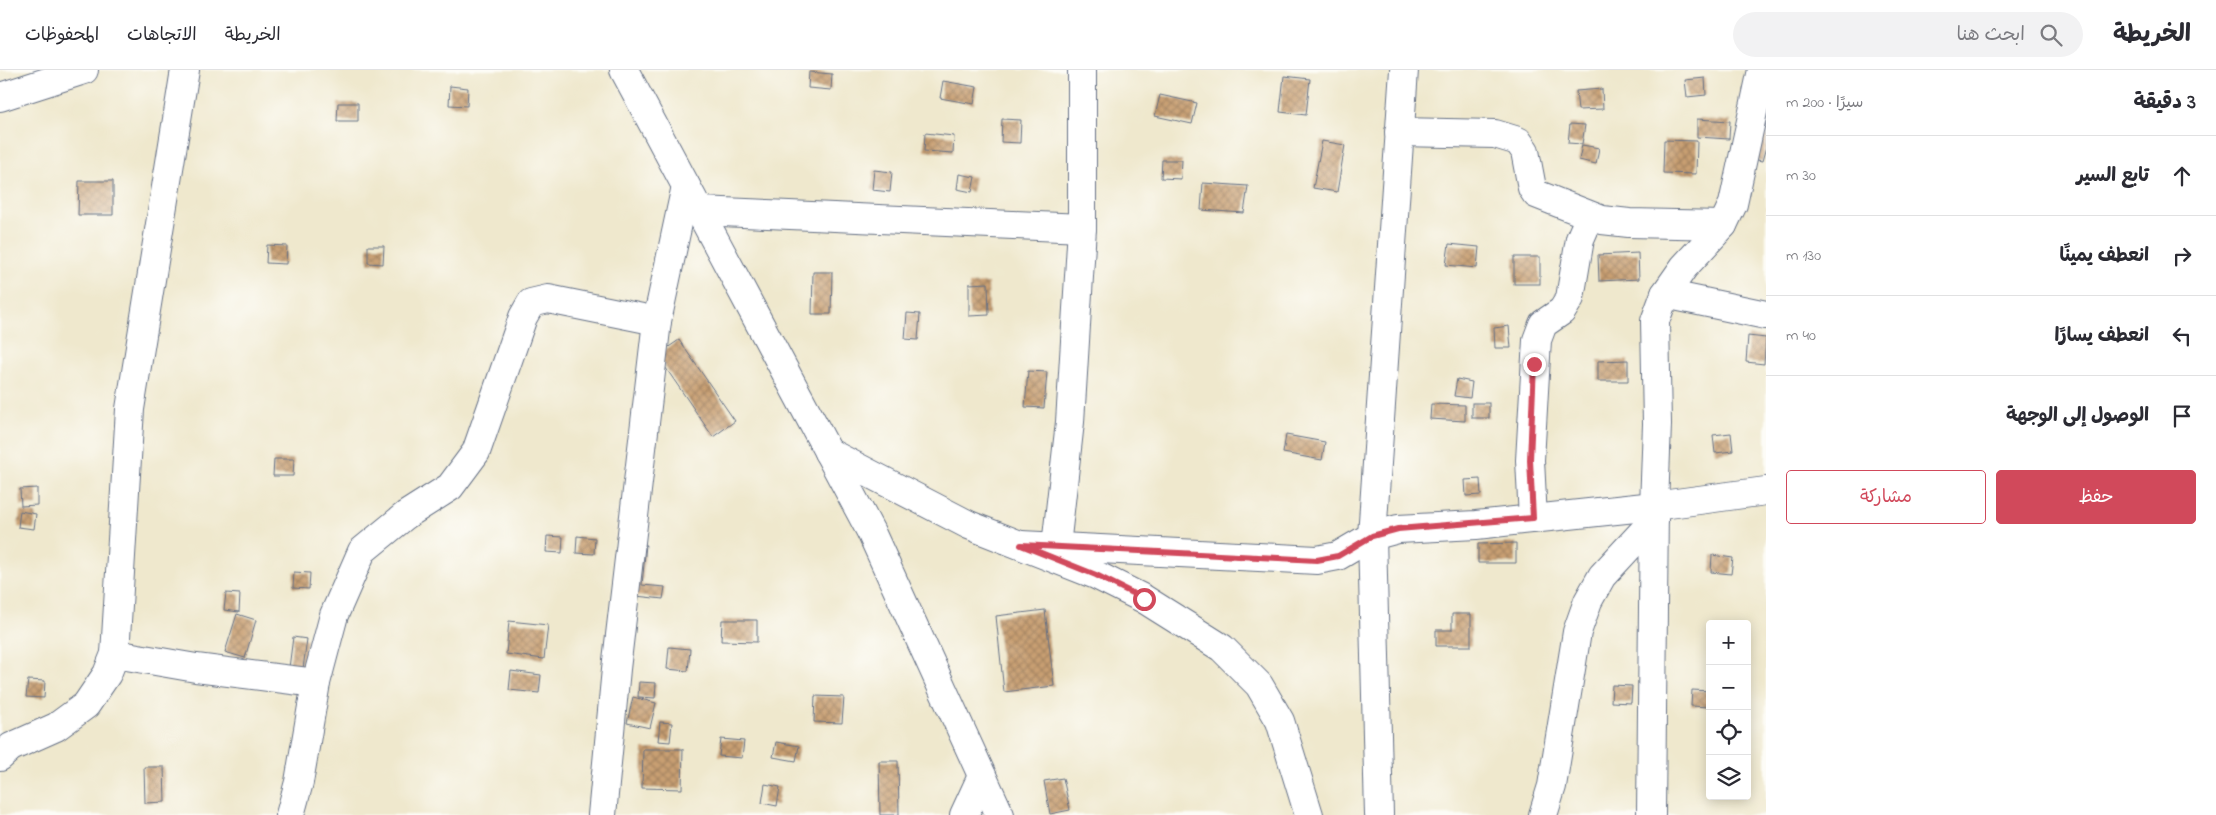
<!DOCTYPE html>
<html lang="ar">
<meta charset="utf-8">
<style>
:root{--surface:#fff;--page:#f2f2f3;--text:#2b2b33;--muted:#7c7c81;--line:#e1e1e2;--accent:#d1495b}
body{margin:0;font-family:"Indie Flower","Playpen Sans Arabic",sans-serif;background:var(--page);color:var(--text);direction:rtl}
.controls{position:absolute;right:15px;bottom:15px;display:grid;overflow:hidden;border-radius:5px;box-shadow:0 2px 12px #0003}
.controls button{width:45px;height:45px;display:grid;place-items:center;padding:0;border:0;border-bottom:1px solid var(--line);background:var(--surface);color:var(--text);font:25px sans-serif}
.stop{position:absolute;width:15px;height:15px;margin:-11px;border:4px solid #d1495b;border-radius:50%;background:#fff}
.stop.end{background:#d1495b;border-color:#fff;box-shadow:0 1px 5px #0008}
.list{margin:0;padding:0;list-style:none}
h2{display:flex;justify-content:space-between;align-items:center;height:65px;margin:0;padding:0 20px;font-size:21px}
h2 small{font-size:16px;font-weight:400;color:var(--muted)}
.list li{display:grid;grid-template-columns:32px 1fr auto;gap:15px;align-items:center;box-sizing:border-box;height:80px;padding:0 20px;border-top:1px solid var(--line)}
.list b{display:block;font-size:19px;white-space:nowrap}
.list em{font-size:16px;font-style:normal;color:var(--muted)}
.actions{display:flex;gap:10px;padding:15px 20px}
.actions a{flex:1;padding:11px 0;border:1px solid var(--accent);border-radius:5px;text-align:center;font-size:18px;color:var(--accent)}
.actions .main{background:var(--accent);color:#fff}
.icon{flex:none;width:28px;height:28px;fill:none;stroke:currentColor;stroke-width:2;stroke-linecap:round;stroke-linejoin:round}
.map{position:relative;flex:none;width:1766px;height:745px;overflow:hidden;direction:ltr}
header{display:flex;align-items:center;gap:30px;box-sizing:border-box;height:70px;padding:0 25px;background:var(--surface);border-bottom:1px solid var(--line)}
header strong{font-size:24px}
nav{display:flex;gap:28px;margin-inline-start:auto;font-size:18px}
.search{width:350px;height:45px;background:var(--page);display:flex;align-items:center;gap:12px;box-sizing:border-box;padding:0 18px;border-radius:28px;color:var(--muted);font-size:19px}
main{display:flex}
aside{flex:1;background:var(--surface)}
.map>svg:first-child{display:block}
.building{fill:url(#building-cross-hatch)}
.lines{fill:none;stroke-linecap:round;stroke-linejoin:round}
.minor-casing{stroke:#657085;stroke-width:30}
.minor{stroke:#fff;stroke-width:28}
.route{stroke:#d1495b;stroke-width:6}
</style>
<header>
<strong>الخريطة</strong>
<div class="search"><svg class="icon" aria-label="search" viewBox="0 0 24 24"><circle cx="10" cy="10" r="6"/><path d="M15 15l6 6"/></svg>ابحث هنا</div>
<nav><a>الخريطة</a><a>الاتجاهات</a><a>المحفوظات</a></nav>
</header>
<main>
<aside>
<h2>3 دقيقة<small>سيرًا · 200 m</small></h2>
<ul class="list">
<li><svg class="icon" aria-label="ahead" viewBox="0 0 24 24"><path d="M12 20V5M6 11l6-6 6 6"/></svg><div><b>تابع السير</b></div><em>30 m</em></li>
<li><svg class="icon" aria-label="right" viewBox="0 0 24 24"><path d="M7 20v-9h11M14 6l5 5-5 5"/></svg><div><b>انعطف يمينًا</b></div><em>130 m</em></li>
<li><svg class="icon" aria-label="left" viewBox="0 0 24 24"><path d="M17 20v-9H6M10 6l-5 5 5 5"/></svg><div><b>انعطف يسارًا</b></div><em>40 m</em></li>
<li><svg class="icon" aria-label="arrive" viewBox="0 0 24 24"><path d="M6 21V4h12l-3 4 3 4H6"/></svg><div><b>الوصول إلى الوجهة</b></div></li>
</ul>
<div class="actions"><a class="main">حفظ</a><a>مشاركة</a></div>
</aside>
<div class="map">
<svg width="1766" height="745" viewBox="0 0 1766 745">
<defs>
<pattern id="building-cross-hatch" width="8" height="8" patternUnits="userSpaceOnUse" patternTransform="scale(1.25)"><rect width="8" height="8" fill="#c89f72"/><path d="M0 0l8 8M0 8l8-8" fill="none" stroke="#a28261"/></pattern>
</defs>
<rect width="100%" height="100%" fill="#fdfcf7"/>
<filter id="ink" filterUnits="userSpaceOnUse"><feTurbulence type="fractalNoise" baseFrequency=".02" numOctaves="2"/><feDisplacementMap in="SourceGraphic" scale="10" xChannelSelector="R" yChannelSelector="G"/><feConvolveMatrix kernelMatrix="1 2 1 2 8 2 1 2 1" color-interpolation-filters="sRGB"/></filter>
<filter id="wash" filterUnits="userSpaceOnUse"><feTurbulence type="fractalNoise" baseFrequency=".0096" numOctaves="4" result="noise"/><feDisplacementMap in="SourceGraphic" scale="20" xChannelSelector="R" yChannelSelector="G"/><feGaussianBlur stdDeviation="1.12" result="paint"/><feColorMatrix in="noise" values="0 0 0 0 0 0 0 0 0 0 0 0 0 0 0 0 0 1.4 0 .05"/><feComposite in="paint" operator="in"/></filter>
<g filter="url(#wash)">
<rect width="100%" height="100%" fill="#efe8cd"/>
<g id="blocks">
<g class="building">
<path d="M809,2l23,2 -1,16 -23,-2z"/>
<path d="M1284,6l26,3 -4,36 -26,-3z"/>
<path d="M1705,8l1,17 -19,2 -2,-17z"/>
<path d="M943,11l34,6 -3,17 -34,-6z"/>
<path d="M450,16l18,2 -1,18 -18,-1z"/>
<path d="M1602,19l1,20 -25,1 -2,-19z"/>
<path d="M1160,25l37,8 -5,21 -37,-8z"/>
<path d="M338,33h20v18h-21z"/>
<path d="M1002,49l19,1 -1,23 -19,-1z"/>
<path d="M1697,49l33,2 -1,18 -32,-2z"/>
<path d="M1757,51l9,3v23l-4,14 -14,-3z"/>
<path d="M1570,54l15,1 -3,19 -14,-1z"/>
<path d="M925,63l29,3 -1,17 -29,-2z"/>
<path d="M1664,70l33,1 -1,33 -33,-1z"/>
<path d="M1322,71l23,4 -8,47 -24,-4z"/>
<path d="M1582,75l17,3 -3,16 -17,-4z"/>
<path d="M1162,90h20l-1,19 -20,-1z"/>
<path d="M874,100l18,2 -2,20 -18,-2z"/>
<path d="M959,104l16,3 -3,15 -15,-3z"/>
<path d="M79,111h34v34h-35z"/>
<path d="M1203,113l45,3 -4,27 -43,-3z"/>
<path d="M1449,174l30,3 -2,21 -31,-3z"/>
<path d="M267,175l20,1 -1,18 -20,-1z"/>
<path d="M368,176h16l-1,18 -15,-1z"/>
<path d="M1638,183l1,26 -40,2 -1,-26z"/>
<rect x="1514" y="187" width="26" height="27"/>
<path d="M813,202h19l-1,42h-19z"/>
<path d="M988,213l1,32 -20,1v-32z"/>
<path d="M907,243l13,1 -2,26 -13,-1z"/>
<path d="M1509,256l2,22h-16l-1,-20z"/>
<path d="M1748,266l18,2 -2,26 -18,-2z"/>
<path d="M679,270l56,81 -22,16 -56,-82z"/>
<path d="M1628,290v21h-30v-20z"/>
<path d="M1028,301l19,1 -3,36 -19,-1z"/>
<path d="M1457,309l15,3 -2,16 -16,-2z"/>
<rect x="1472" y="333" width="17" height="15"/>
<path d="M1431,334l34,1v16l-35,-2z"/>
<path d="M1731,363l2,18 -18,2 -2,-18z"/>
<path d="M1286,365l39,7 -3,18 -39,-7z"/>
<path d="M274,389h20l-1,17h-20z"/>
<path d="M1480,409l1,16 -15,1 -1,-16z"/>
<path d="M37,418v17l-16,1 -1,-17z"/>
<path d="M20,441l16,3 -2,15 -16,-2z"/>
<path d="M547,466l16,1 -1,16 -16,-1z"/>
<path d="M577,466l18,2 -1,16 -18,-1z"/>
<path d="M633,472l13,2 -4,41 23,2 -2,12 -36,-4z"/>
<path d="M1516,473v20h-38v-19z"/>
<path d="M1712,485l21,3 -2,16 -20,-2z"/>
<path d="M294,502l16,1 -1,16 -16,-1z"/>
<path d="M226,523l14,1 -1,18 -15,-2z"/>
<path d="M1045,540l9,76 -50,6 -8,-76z"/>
<path d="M237,544l19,6 -11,38 -20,-6z"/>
<path d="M1452,544h19v32h-35v-16h16z"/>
<path d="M722,550h35v22l-36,-1z"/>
<path d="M509,551l39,4 -4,34 -38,-5z"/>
<path d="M293,567l14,2 -4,30 -14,-1z"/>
<path d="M669,577l21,2 -2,22 -21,-2z"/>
<path d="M511,601l30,4 -2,18 -30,-3z"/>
<path d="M28,610l17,1 -1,17 -18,-1z"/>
<path d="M639,612l17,1 -1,15 -17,-1z"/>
<path d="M1612,615l20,1 -1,17 -20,-1z"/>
<path d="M1692,620l18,1v16l-19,-1z"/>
<path d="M815,626l29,1 -2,26 -28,-1z"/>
<path d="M633,627l23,6 -6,25 -23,-5z"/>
<path d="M660,652l12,1 -2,19 -12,-1z"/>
<path d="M721,669l23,2 -2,17 -23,-2z"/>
<path d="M776,672l23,4 -3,15 -23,-4z"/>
<path d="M643,679h40l-1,40 -40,-1z"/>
<path d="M879,691h19l1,54h-19z"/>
<path d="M144,697h20l1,35 -20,1z"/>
<path d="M1063,708l7,32 -20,4 -6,-33z"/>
<path d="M765,714l15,3 -3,19 -15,-3z"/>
</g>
</g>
</g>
<g filter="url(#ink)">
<use href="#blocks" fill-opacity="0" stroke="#657085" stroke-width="1"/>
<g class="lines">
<g class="minor-casing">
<g id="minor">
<path d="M624,0l247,462 129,283"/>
<path d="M0,27l84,-27"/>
<path d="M1399,62l96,2 23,7 7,10 7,37 4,6 66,26 27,3 94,2"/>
<path d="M700,141l382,17"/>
<path d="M1665,224l101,21"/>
<path d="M828,382l141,73 127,50 48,24 78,49 37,37 21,36 29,94"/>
<path d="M1533,449l-3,-59 7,-120 6,-16 19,-13 8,-13 10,-59 10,-23"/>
<path d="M1021,475l296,15 21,-4 34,-20 26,-7 78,-4 178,-19 112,-15"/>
<path d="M1056,476l14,-124 12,-194v-158"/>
<path d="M115,584l81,14 120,15"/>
<path d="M0,687l11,-10 45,-20 30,-22 21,-31 8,-20 15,-245 55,-339"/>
<path d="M290,745l9,-33 17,-99 18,-68 28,-64 44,-36 44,-28 26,-35 47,-135 8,-14 17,-4 109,22"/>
<path d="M602,745l14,-146 41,-348 29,-135"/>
<path d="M964,745l18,-39"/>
<path d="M1379,745l-7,-279 32,-466"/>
<path d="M1543,745l9,-29 25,-154 11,-31 14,-25 52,-56"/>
<path d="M1651,745l3,-309 3,-82 -2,-103 10,-27 19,-27 39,-42 10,-21 29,-134"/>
</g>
</g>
<use href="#minor" class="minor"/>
</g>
</g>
<g class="lines" filter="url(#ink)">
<path class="route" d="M1144,529l-48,-24 -75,-30 296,15 21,-4 34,-20 26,-7 135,-11 -3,-58 4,-96"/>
</g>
</svg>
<div class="controls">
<button>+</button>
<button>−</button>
<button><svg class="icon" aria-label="locate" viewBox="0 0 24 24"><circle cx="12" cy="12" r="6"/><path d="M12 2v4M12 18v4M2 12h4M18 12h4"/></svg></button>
<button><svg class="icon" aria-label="layers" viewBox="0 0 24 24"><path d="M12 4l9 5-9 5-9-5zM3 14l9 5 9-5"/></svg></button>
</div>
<div class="stop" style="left:1144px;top:529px"></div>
<div class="stop end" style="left:1534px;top:294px"></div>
</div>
</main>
